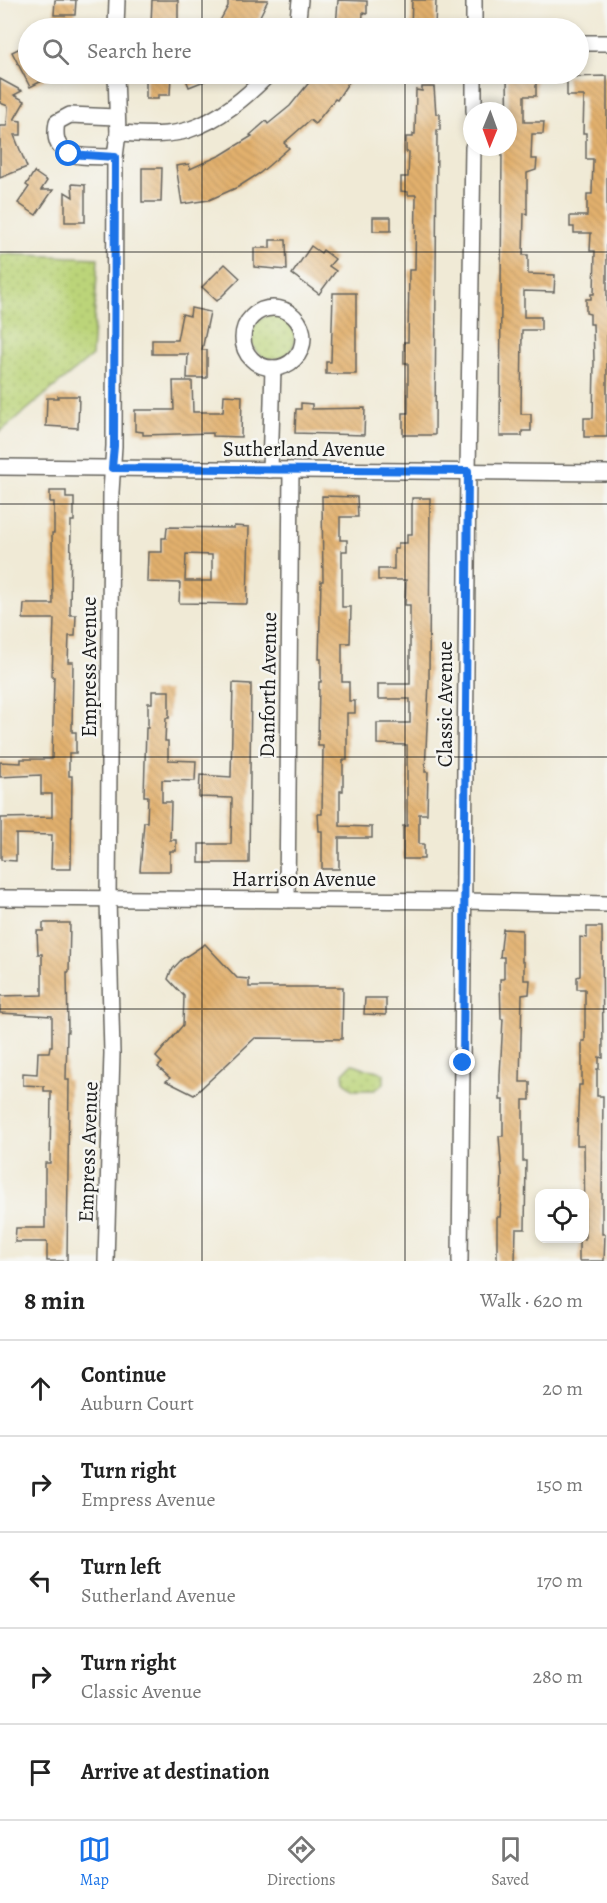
<!DOCTYPE html>
<meta charset="utf-8">
<style>
:root{--surface:#fff;--page:#f2f2f2;--text:#222;--muted:#767676;--line:#e0e0e0;--accent:#1a73e8}
body{margin:0;font-family:Alegreya,serif;background:var(--page);color:var(--text)}
.controls{position:absolute;right:18px;bottom:18px;display:grid;overflow:hidden;border-radius:12px;box-shadow:0 3px 9px #0003}
.controls button{width:54px;height:54px;display:grid;place-items:center;padding:0;border:0;border-bottom:2px solid var(--line);background:var(--surface);color:var(--text);font:30px sans-serif}
.compass{position:absolute;left:463px;top:102px;width:54px;height:54px;border-radius:50%;background:var(--surface);box-shadow:0 3px 9px #0003;rotate:181deg}
.stop{position:absolute;width:18px;height:18px;margin:-14px;border:4px solid #1a73e8;border-radius:50%;background:#fff}
.stop.end{background:#1a73e8;border-color:#fff;box-shadow:0 2px 6px #0008}
.list{margin:0;padding:0;list-style:none}
h2{display:flex;justify-content:space-between;align-items:center;height:78px;margin:0;padding:0 24px;font-size:26px}
h2 small{font-size:20px;font-weight:400;color:var(--muted)}
.list li{display:grid;grid-template-columns:39px 1fr auto;gap:18px;align-items:center;box-sizing:border-box;height:96px;padding:0 24px;border-top:2px solid var(--line)}
.list b{display:block;font-size:22px;white-space:nowrap}
.list p{margin:0;font-size:20px;white-space:nowrap;color:var(--muted)}
.list em{font-size:20px;font-style:normal;color:var(--muted)}
.icon{flex:none;width:33px;height:33px;fill:none;stroke:currentColor;stroke-width:2;stroke-linecap:round;stroke-linejoin:round}
.map{position:relative;flex:none;width:607px;height:1261px;overflow:hidden}
.search{position:absolute;background:var(--surface);box-shadow:0 3px 9px #0003;left:18px;right:18px;top:18px;height:66px;display:flex;align-items:center;gap:15px;box-sizing:border-box;padding:0 21px;border-radius:33px;color:var(--muted);font-size:22px}
.sheet{height:558px;background:var(--surface)}
nav{display:flex;justify-content:space-around;align-items:center;box-sizing:border-box;height:84px;border-top:2px solid var(--line);background:var(--surface);font-size:16px;color:var(--muted)}
nav a{display:grid;justify-items:center;gap:3px}
nav .on{color:var(--accent)}
.map>svg:first-child{display:block}
.green{fill:url(#green-dots);stroke:#6c784a;stroke-width:1.5}
.building{fill:url(#building-back-hatch);fill-rule:evenodd}
.lines{fill:none;stroke-linecap:round;stroke-linejoin:round}
.minor-casing{stroke:#66645d;stroke-width:18}
.minor{stroke:#fff;stroke-width:15}
.route{stroke:#1a73e8;stroke-width:8}
.grid{fill:none;stroke:#1c1c1c;stroke-width:1.5;stroke-opacity:0.55}
.labels{text-anchor:middle;dominant-baseline:central;stroke-width:5;stroke-linejoin:round;paint-order:stroke}
.street-label{font-size:21px;fill:#1c1c1c;stroke:#f6f6f2}
</style>
<div class="map">
<svg width="607" height="1261" viewBox="0 0 607 1261">
<defs>
<pattern id="green-dots" width="8" height="8" patternUnits="userSpaceOnUse" patternTransform="scale(1.5)"><rect width="8" height="8" fill="#bbd479"/><path d="M2 2h.1M6 6h.1" fill="none" stroke="#a0b568" stroke-width="1.8" stroke-linecap="round"/></pattern>
<pattern id="building-back-hatch" width="6" height="6" patternUnits="userSpaceOnUse" patternTransform="scale(1.5)"><rect width="6" height="6" fill="#e2b06d"/><path d="M-1 5l2 2M0 0l6 6M5-1l2 2" fill="none" stroke="#c1975e"/></pattern>
</defs>
<rect width="100%" height="100%" fill="#f6f6f2"/>
<filter id="ink" filterUnits="userSpaceOnUse"><feTurbulence type="fractalNoise" baseFrequency=".0167" numOctaves="2"/><feDisplacementMap in="SourceGraphic" scale="12" xChannelSelector="R" yChannelSelector="G"/><feConvolveMatrix kernelMatrix="1 2 1 2 8 2 1 2 1" color-interpolation-filters="sRGB"/></filter>
<filter id="wash" filterUnits="userSpaceOnUse"><feTurbulence type="fractalNoise" baseFrequency=".008" numOctaves="4" result="noise"/><feDisplacementMap in="SourceGraphic" scale="24" xChannelSelector="R" yChannelSelector="G"/><feGaussianBlur stdDeviation="1.35" result="paint"/><feColorMatrix in="noise" values="0 0 0 0 0 0 0 0 0 0 0 0 0 0 0 0 0 1.4 0 .05"/><feComposite in="paint" operator="in"/></filter>
<g filter="url(#wash)">
<rect width="100%" height="100%" fill="#f0ead6"/>
<g class="green">
<path d="M0,254l98,4 -6,98 -92,76z"/>
<circle cx="273" cy="337" r="22"/>
<path d="M352,1064c6,0 8,3 14,5 8,1 11,0 18,5v9l-9,7h-22l-9,-9 -1,-8z"/>
</g>
<g id="blocks">
<g class="building">
<path d="M55,0h21l-1,15h-21z"/>
<path d="M152,0h26v25l-27,-1z"/>
<path d="M228,0h40l-14,28h-38l12,-22z"/>
<path d="M338,0l29,1v13l-4,-1 -1,15h-26z"/>
<path d="M412,0h24l-1,28h-24z"/>
<path d="M28,44v30h28l-26,13 -18,-35z"/>
<path d="M146,74h25l-1,21h-12v4h-12z"/>
<path d="M184,74h38l-33,13z"/>
<path d="M316,74h38l-17,26 -2,-1 -20,25 -5,-4 -26,23 5,5 -29,25 -22,14 -29,13 -27,4 -6,-38 13,-2 1,5 31,-14 31,-19 -2,-1 16,-14 2,3 22,-18z"/>
<path d="M507,75h29v21h-12v26h20l-1,12h-11l-1,25h6l-1,11 -9,3v41l-3,-1 -1,42h5v19l27,1 -1,17 -30,-1v26h17v13h-19l-1,84h10v17h-9v5h-22l2,-289h6z"/>
<path d="M607,76v361h-23v-19h9l1,-56 -1,-38h-3v-10l-4,-1v-14h5v-5h3l1,-43h-5l1,-18h-17v-6h-4v-11h17v-22h5l1,-35h-7v-26h-3l1,-37h-17v-19z"/>
<path d="M0,79l22,12 -8,4 11,6 -11,19 7,1v14h-7l13,32 -27,11v-52h7l1,-20 -8,-3z"/>
<path d="M422,87h12l2,27h4v16h-3l-2,305h-32v-22h5v-50h-4v-21h4l1,-72h6l1,-75h-8v-3l-7,-1v-14h7l1,-25h-3v-15h7v-3h2l1,-44 6,1z"/>
<path d="M142,168h20l-1,34h-19z"/>
<path d="M34,172l13,9 -6,9h12l-17,25 -18,-12 11,-16 -3,-2z"/>
<path d="M72,184l13,1v37h-20v-30l8,5z"/>
<rect x="373" y="217" width="18" height="14"/>
<path d="M270,240h16l1,30 -33,-3v-19h16z"/>
<path d="M311,246l10,7 2,-3 12,9 -6,7 7,5 -17,23 -27,-20z"/>
<path d="M225,264l15,14 -23,23 -15,-14z"/>
<path d="M333,293h23v81h-30v-12h5z"/>
<path d="M191,308l19,4 -8,38h5v28h-20l1,-24h-36v-14h25l5,-26 8,2z"/>
<path d="M173,381h19l1,31h30l1,-17 18,1 -1,41 -28,-1v-3l-70,2v-3l-8,-1v-21h39z"/>
<path d="M58,396h21l-1,32 -32,-2 1,-28h11z"/>
<path d="M301,403l11,1v5l53,-1 -1,27 -69,-2 1,-24h5z"/>
<path d="M50,491h16v7h8v23h-3l-1,94h6l-1,21h-6l-1,26h5l-1,70h4v21h-7v23h3l-1,93h-20l1,-34 -36,-1v27l-15,-1v-42l51,-1v-23h-11v-19l-41,2v-15l21,1v-4h31l2,-82h-2l2,-58h-31l1,-15h29l-1,-71h2v-31h-4z"/>
<path d="M322,496l35,1 1,20h-18v23h7v11h-5v56h9l-1,36h-8v39h7v19h6v12h-8v47h-4v31h-3v35l32,1v11h-33v31h-17v-38h-3l-1,-17h4l1,-68h-5l1,-64h2v-23h-2l2,-78h2z"/>
<path d="M412,498h18l-1,183 -4,91h3l-1,42h-8v30h5v15h-21v-33h4v-81l-30,-1v-21h33v-24h-32v-15h32v-79h-5l1,-25h-28v-11h16v-20h4v-6h9v-9h5z"/>
<path d="M234,526l15,1 -2,77 -68,-1 1,-20 -33,-1 1,-30h14v-14h4l1,-11 67,1zM186,554l26,1v26h-27z"/>
<path d="M233,683l18,1 -2,179h-50v-19h32l1,-46 -33,-1 1,-22 31,2z"/>
<path d="M152,691h17v27h-3l-1,23h3v19l28,1 -1,20 -33,-1v22h9l-1,38h6v11h-6v20h-30l4,-49h3l1,-26h-4l2,-68h2v-25h4z"/>
<path d="M43,923h27l-1,49h-2l1,60h-1l-1,48h3l-2,181h-20v-19h-32l1,-14h29v-65h5l1,-72h-7v-5l-21,-1v-12l14,1 1,-22h11l1,-6h2v-30l-52,-3v-17l42,-1v-41h-4l-1,-23h6z"/>
<path d="M587,927h15l1,131 -4,-1v12h-2v27h6l-1,106v32h3l-1,27h-25v-22h6l-1,-94h-7v-11l2,-49h3v-44h3v-52h-8v-12l3,-1v-39l7,1z"/>
<path d="M503,929l19,1v32h2v18h6l-1,14 -7,1 -2,87h10v18h-7v61h3l-1,68h-9l-1,32h-18v-44h3l2,-42 -3,-39h4v-36h-3v-25l3,-56h-2l-1,-40h4v-22h-4z"/>
<path d="M205,944l32,34 12,1v8h94l-1,52 -87,-1 -61,57 -28,-14 4,-3 -12,-11 4,-4 -6,-6 27,-32 1,-29 -16,-17 3,-8 11,-12z"/>
<path d="M365,998h21v17l-22,-1z"/>
</g>
</g>
</g>
<g filter="url(#ink)">
<use href="#blocks" fill-opacity="0" stroke="#66645d" stroke-width="1.5"/>
<g class="lines">
<g class="minor-casing">
<g id="minor">
<path d="M474,0v28"/>
<path d="M116,28l1,-28"/>
<path d="M297,28l3,-28"/>
<path d="M578,43h29"/>
<path d="M474,111v-37"/>
<path d="M118,133c22,1 48,4 70,-3 32,-10 59,-34 81,-56"/>
<path d="M115,157c-28,-2 -66,7 -58,-35l13,-7 46,2"/>
<circle cx="273" cy="338" r="30"/>
<path d="M0,467l607,6"/>
<path d="M270,470l3,-102"/>
<path d="M0,898l464,3 143,3"/>
<path d="M287,900l4,-430"/>
<path d="M106,1261l6,-208 -4,-154 3,-407 3,-46 1,-289 3,-24 -2,-59"/>
<path d="M460,1261l8,-790 5,-324"/>
</g>
</g>
<use href="#minor" class="minor"/>
</g>
</g>
<g class="lines" filter="url(#ink)">
<path class="route" d="M69,154l46,3 -1,289 -2,22 356,3 -5,592"/>
</g>
<path class="grid" d="M202,0v28M405,0v28M202,74v1187M405,74v1187M0,252h607M0,504h607M0,757h607M0,1009h607"/>
<g class="labels">
<g class="street-label">
<text x="304" y="449">Sutherland Avenue</text>
<text transform="translate(89 667) rotate(-90)">Empress Avenue</text>
<text transform="translate(268 685) rotate(-89)">Danforth Avenue</text>
<text transform="translate(445 704) rotate(-90)">Classic Avenue</text>
<text x="304" y="879">Harrison Avenue</text>
<text transform="translate(88 1152) rotate(-88)">Empress Avenue</text>
</g>
</g>
</svg>
<div class="controls">
<button><svg class="icon" aria-label="locate" viewBox="0 0 24 24"><circle cx="12" cy="12" r="6"/><path d="M12 2v4M12 18v4M2 12h4M18 12h4"/></svg></button>
</div>
<svg class="compass" viewBox="-18 -18 36 36"><path d="M0-13l5 13h-10z" fill="#e53935"/><path d="M0 13l5-13h-10z" fill="#767676"/></svg>
<div class="stop" style="left:69px;top:154px"></div>
<div class="stop end" style="left:463px;top:1063px"></div>
<div class="search"><svg class="icon" aria-label="search" viewBox="0 0 24 24"><circle cx="10" cy="10" r="6"/><path d="M15 15l6 6"/></svg>Search here</div>
</div>
<section class="sheet">
<h2>8 min<small>Walk · 620 m</small></h2>
<ul class="list">
<li><svg class="icon" aria-label="ahead" viewBox="0 0 24 24"><path d="M12 20V5M6 11l6-6 6 6"/></svg><div><b>Continue</b><p>Auburn Court</p></div><em>20 m</em></li>
<li><svg class="icon" aria-label="right" viewBox="0 0 24 24"><path d="M7 20v-9h11M14 6l5 5-5 5"/></svg><div><b>Turn right</b><p>Empress Avenue</p></div><em>150 m</em></li>
<li><svg class="icon" aria-label="left" viewBox="0 0 24 24"><path d="M17 20v-9H6M10 6l-5 5 5 5"/></svg><div><b>Turn left</b><p>Sutherland Avenue</p></div><em>170 m</em></li>
<li><svg class="icon" aria-label="right" viewBox="0 0 24 24"><path d="M7 20v-9h11M14 6l5 5-5 5"/></svg><div><b>Turn right</b><p>Classic Avenue</p></div><em>280 m</em></li>
<li><svg class="icon" aria-label="arrive" viewBox="0 0 24 24"><path d="M6 21V4h12l-3 4 3 4H6"/></svg><div><b>Arrive at destination</b></div></li>
</ul>
</section>
<nav>
<a class="on"><svg class="icon" aria-label="map" viewBox="0 0 24 24"><path d="M3 6l6-2 6 2 6-2v14l-6 2-6-2-6 2zM9 4v14M15 6v14"/></svg>Map</a>
<a><svg class="icon" aria-label="directions" viewBox="0 0 24 24"><path d="M12 3l9 9-9 9-9-9zM9 14v-3h6M13 9l2 2-2 2"/></svg>Directions</a>
<a><svg class="icon" aria-label="saved" viewBox="0 0 24 24"><path d="M7 4h10v16l-5-4-5 4z"/></svg>Saved</a>
</nav>
